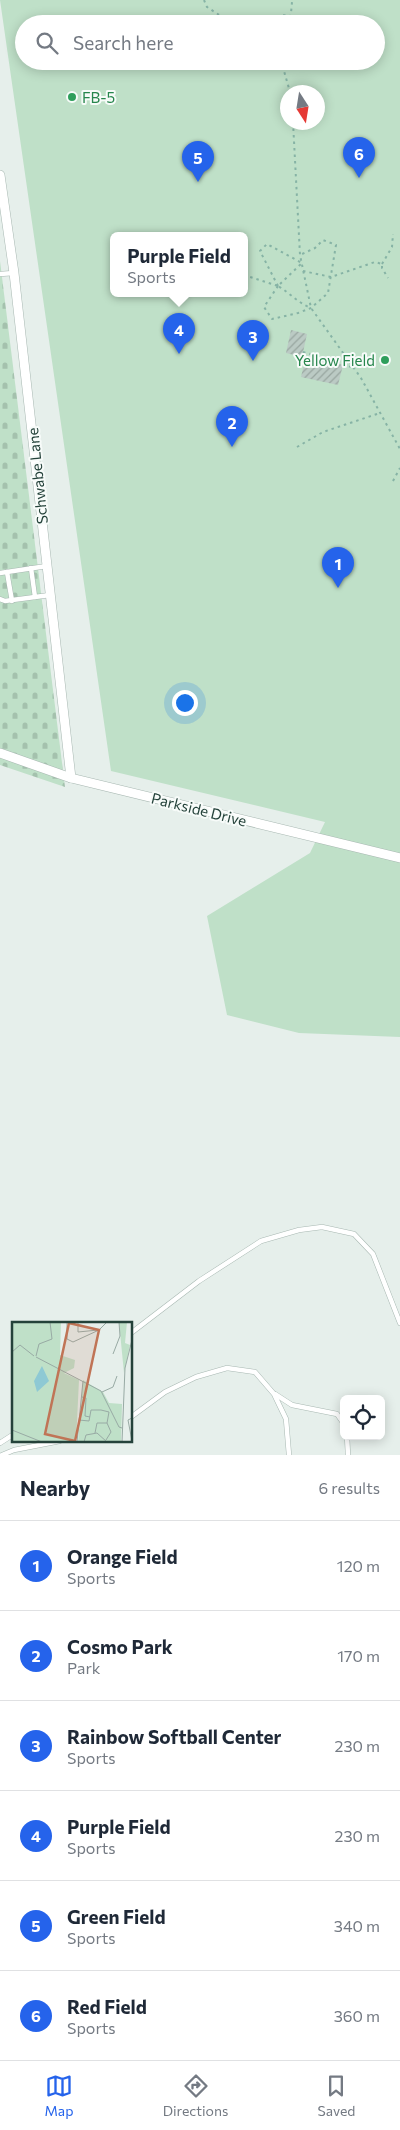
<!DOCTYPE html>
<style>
:root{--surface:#fff;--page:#f6f6f7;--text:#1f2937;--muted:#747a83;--line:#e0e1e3;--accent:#2563eb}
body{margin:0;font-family:Commissioner,sans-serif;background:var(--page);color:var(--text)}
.controls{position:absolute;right:15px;bottom:15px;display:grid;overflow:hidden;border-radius:8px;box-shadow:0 2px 12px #0003}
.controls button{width:45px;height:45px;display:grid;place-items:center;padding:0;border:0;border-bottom:1px solid var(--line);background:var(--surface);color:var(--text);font:25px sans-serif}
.compass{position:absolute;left:280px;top:85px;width:45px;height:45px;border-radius:50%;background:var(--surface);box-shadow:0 2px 12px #0003;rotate:168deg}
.you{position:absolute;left:184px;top:702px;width:18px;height:18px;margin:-12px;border:4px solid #fff;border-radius:50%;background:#1a73e8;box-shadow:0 0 0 8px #1a73e833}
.badge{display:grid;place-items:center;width:32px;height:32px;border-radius:50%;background:var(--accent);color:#fff;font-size:16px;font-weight:700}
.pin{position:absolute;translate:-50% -41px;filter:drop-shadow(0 1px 2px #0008)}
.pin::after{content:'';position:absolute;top:26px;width:18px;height:15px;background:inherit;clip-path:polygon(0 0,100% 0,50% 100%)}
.popup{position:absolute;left:110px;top:232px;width:138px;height:65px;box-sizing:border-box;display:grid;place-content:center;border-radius:8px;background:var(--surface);filter:drop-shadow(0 1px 4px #0005);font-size:16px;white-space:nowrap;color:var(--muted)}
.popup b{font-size:19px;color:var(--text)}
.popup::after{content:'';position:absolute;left:50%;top:100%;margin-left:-10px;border:10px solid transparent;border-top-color:var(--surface)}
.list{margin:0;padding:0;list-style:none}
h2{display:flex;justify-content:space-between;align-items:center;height:65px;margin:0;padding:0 20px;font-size:21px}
h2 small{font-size:16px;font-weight:400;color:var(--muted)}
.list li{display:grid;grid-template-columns:32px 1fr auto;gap:15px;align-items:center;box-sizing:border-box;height:90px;padding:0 20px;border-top:1px solid var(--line)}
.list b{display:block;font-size:19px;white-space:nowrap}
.list p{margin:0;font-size:16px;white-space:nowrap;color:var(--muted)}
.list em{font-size:16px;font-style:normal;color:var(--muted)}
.icon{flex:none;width:28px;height:28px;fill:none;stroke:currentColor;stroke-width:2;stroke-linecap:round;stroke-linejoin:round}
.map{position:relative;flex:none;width:400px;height:1455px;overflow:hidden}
.search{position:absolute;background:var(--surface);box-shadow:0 2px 12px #0003;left:15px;right:15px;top:15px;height:55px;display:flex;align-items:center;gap:12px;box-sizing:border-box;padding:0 18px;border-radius:28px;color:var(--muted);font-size:19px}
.sheet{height:605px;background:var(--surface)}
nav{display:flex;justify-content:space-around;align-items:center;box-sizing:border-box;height:70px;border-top:1px solid var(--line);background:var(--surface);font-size:14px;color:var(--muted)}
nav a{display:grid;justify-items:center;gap:2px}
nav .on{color:var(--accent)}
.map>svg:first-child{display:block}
.green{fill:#bfe0c8;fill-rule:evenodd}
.cemetery{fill:url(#cemetery-stones)}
.building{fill:url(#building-hatch)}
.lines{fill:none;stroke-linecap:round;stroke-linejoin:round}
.service-casing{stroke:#a8b8b2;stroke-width:5.5}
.minor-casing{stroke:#a8b8b2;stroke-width:10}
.path{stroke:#86b3a5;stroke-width:2;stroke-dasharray:2.5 4;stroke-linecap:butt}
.service{stroke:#fff;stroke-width:4.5}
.minor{stroke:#fff;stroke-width:9}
.leisure-dot{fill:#2e9e5b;stroke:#f7fbf9;stroke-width:2}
.labels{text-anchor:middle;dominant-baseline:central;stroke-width:4;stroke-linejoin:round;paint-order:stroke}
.leisure-label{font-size:15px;fill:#27864d;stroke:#f7fbf9;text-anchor:start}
.street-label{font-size:15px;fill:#24423a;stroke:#f7fbf9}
.inset-road{fill:none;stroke:#98aaa4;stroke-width:1}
.view{fill:#c07456;fill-opacity:0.15;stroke:#c07456;stroke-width:2.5}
.inset-edge{fill:none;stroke:#24423a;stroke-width:2.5}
</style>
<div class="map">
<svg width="400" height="1455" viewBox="0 0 400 1455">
<defs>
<pattern id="cemetery-stones" width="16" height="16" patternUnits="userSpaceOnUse" patternTransform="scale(1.25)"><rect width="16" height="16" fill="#bfe0c8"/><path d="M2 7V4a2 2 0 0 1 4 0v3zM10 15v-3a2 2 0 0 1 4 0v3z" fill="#a4c1ad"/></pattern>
<pattern id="building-hatch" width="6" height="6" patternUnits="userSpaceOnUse" patternTransform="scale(1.25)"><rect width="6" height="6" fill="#bbcac4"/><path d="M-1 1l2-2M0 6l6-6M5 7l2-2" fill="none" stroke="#98a6a0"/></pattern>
</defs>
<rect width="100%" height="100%" fill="#e6efeb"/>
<path class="green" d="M0,0h400v1037l-101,-4 -72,-18 -20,-99 103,-63 15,-31 -214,-51zM24,24h352v37h-352zM288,92h30v30h-30zM114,235h130v58h-130z"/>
<path class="cemetery" d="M0,261l65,526 -65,-22z"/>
<g class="building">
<path d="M291,330l16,4 -5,23 -16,-4z"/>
<path d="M306,356l37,9 -5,20 -37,-8z"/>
</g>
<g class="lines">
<g class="service-casing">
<g id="service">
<path d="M0,274l14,-1"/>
<path d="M31,568l4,29"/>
<path d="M7,572l5,29"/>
<path d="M0,573l47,-7"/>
<path d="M0,599l5,2 45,-6"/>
<path d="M131,1333l68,-52 62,-40 38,-11 23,-3 32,7 19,20 27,69"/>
<path d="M275,1394l17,11 45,9 7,10"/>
<path d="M131,1417l34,-25 31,-15 31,-9 28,4 19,22 12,25 3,36"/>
<path d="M347,1436l1,19"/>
<path d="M0,1443l14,-9"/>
<path d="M2,1455l12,-5 46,-9"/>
</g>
</g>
<g class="minor-casing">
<g id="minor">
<path d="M0,175l14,98 57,505"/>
<path d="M0,753l71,25 329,80"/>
</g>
</g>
<g class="path">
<path d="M204,0l3,7 26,17"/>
<path d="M230,22l4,-2h47v-5l10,1"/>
<path d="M290,24l2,-22"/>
<path d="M278,61l6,10 6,21"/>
<path d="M293,122l7,133 11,53 50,70 39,71"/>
<path d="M382,264l10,-17 1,-13"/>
<path d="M303,271l28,6 44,-15 7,2v4l6,10"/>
<path d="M244,275l34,11"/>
<path d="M278,286l-14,21 8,12 26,-6 13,-5 17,-15 8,-48 -13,-5 -8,8 -15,7"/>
<path d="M278,286l-18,-35 7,-7 35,19 -24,23c12,7 20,17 33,22"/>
<path d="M303,352l18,5"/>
<path d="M321,360v-3l33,11"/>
<path d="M297,447l26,-15 57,-19"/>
<path d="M393,481l7,-13"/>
</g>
<use href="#service" class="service"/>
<use href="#minor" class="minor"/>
</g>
<g class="leisure-dot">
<circle cx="72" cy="97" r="5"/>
<circle cx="385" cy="360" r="5"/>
</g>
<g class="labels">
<g class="leisure-label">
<text x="82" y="97">FB-5</text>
<text x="375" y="360" text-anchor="end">Yellow Field</text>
</g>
<g class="street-label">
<text transform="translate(37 476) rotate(-96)">Schwabe Lane</text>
<text transform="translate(199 809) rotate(14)">Parkside Drive</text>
</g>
</g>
<g transform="translate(12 1322)">
<rect width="120" height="120" fill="#e6efeb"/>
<path d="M0,0h49l-1,33 15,5 -1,8 -10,5 15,7 -3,62h-64z" fill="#bfe0c8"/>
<path d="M33,0l4,1 2,13 -3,6 -11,-6zM107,0h8l-2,21 5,2 -6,28z" fill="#bfe0c8"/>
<path d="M71,58l20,12 6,11 13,1 -1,38h-43z" fill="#bfe0c8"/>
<path d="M30,44l7,15 -12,11 -3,-11z" fill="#8ec9d4"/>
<path class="inset-road" d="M55,0v17l6,3 26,-12 8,-8M66,0v10l20,-2M0,30l8,-7 14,11M101,32l7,-18 -1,-14M24,34l3,-12 13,-5 -2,-17M24,35l65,34 18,36 3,1M90,70l11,-5 4,-11M70,75l4,1 -1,18 5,1M120,96l-4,2 4,21M67,98l10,1 2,-11h10l8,2 -2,11M0,108l30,12M83,111l2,-10h10l4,9 -5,8M65,120l6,-61M72,120l2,-7 11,-2 10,9M110,120l3,-74 7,-28"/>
<path class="view" d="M57,1l30,7 -24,111 -30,-7z"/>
<rect width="120" height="120" class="inset-edge"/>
</g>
</svg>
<div class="controls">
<button><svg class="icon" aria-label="locate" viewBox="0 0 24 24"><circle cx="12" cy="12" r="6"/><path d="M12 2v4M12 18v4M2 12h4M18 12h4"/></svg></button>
</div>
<svg class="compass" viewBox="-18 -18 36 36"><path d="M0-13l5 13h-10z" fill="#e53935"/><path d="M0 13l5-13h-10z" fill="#747a83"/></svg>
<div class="you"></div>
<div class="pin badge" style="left:338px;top:588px">1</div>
<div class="pin badge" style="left:232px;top:447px">2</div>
<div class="pin badge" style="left:253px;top:361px">3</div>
<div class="pin badge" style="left:179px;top:354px">4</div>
<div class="popup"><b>Purple Field</b>Sports</div>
<div class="pin badge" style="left:198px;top:182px">5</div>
<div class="pin badge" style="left:359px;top:178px">6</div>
<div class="search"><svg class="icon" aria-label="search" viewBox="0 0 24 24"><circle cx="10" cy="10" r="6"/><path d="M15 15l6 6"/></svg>Search here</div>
</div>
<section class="sheet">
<h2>Nearby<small>6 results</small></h2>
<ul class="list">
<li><span class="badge">1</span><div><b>Orange Field</b><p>Sports</p></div><em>120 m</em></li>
<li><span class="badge">2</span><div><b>Cosmo Park</b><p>Park</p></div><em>170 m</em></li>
<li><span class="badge">3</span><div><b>Rainbow Softball Center</b><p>Sports</p></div><em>230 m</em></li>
<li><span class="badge">4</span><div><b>Purple Field</b><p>Sports</p></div><em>230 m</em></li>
<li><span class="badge">5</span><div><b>Green Field</b><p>Sports</p></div><em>340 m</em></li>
<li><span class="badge">6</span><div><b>Red Field</b><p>Sports</p></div><em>360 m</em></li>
</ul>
</section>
<nav>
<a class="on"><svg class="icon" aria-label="map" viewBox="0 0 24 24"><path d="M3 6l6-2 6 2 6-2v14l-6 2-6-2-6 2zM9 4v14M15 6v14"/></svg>Map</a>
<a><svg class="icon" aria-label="directions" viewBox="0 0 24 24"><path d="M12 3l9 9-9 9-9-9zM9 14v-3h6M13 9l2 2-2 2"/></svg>Directions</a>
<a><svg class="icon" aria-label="saved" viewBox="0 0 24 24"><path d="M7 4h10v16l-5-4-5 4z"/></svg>Saved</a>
</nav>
